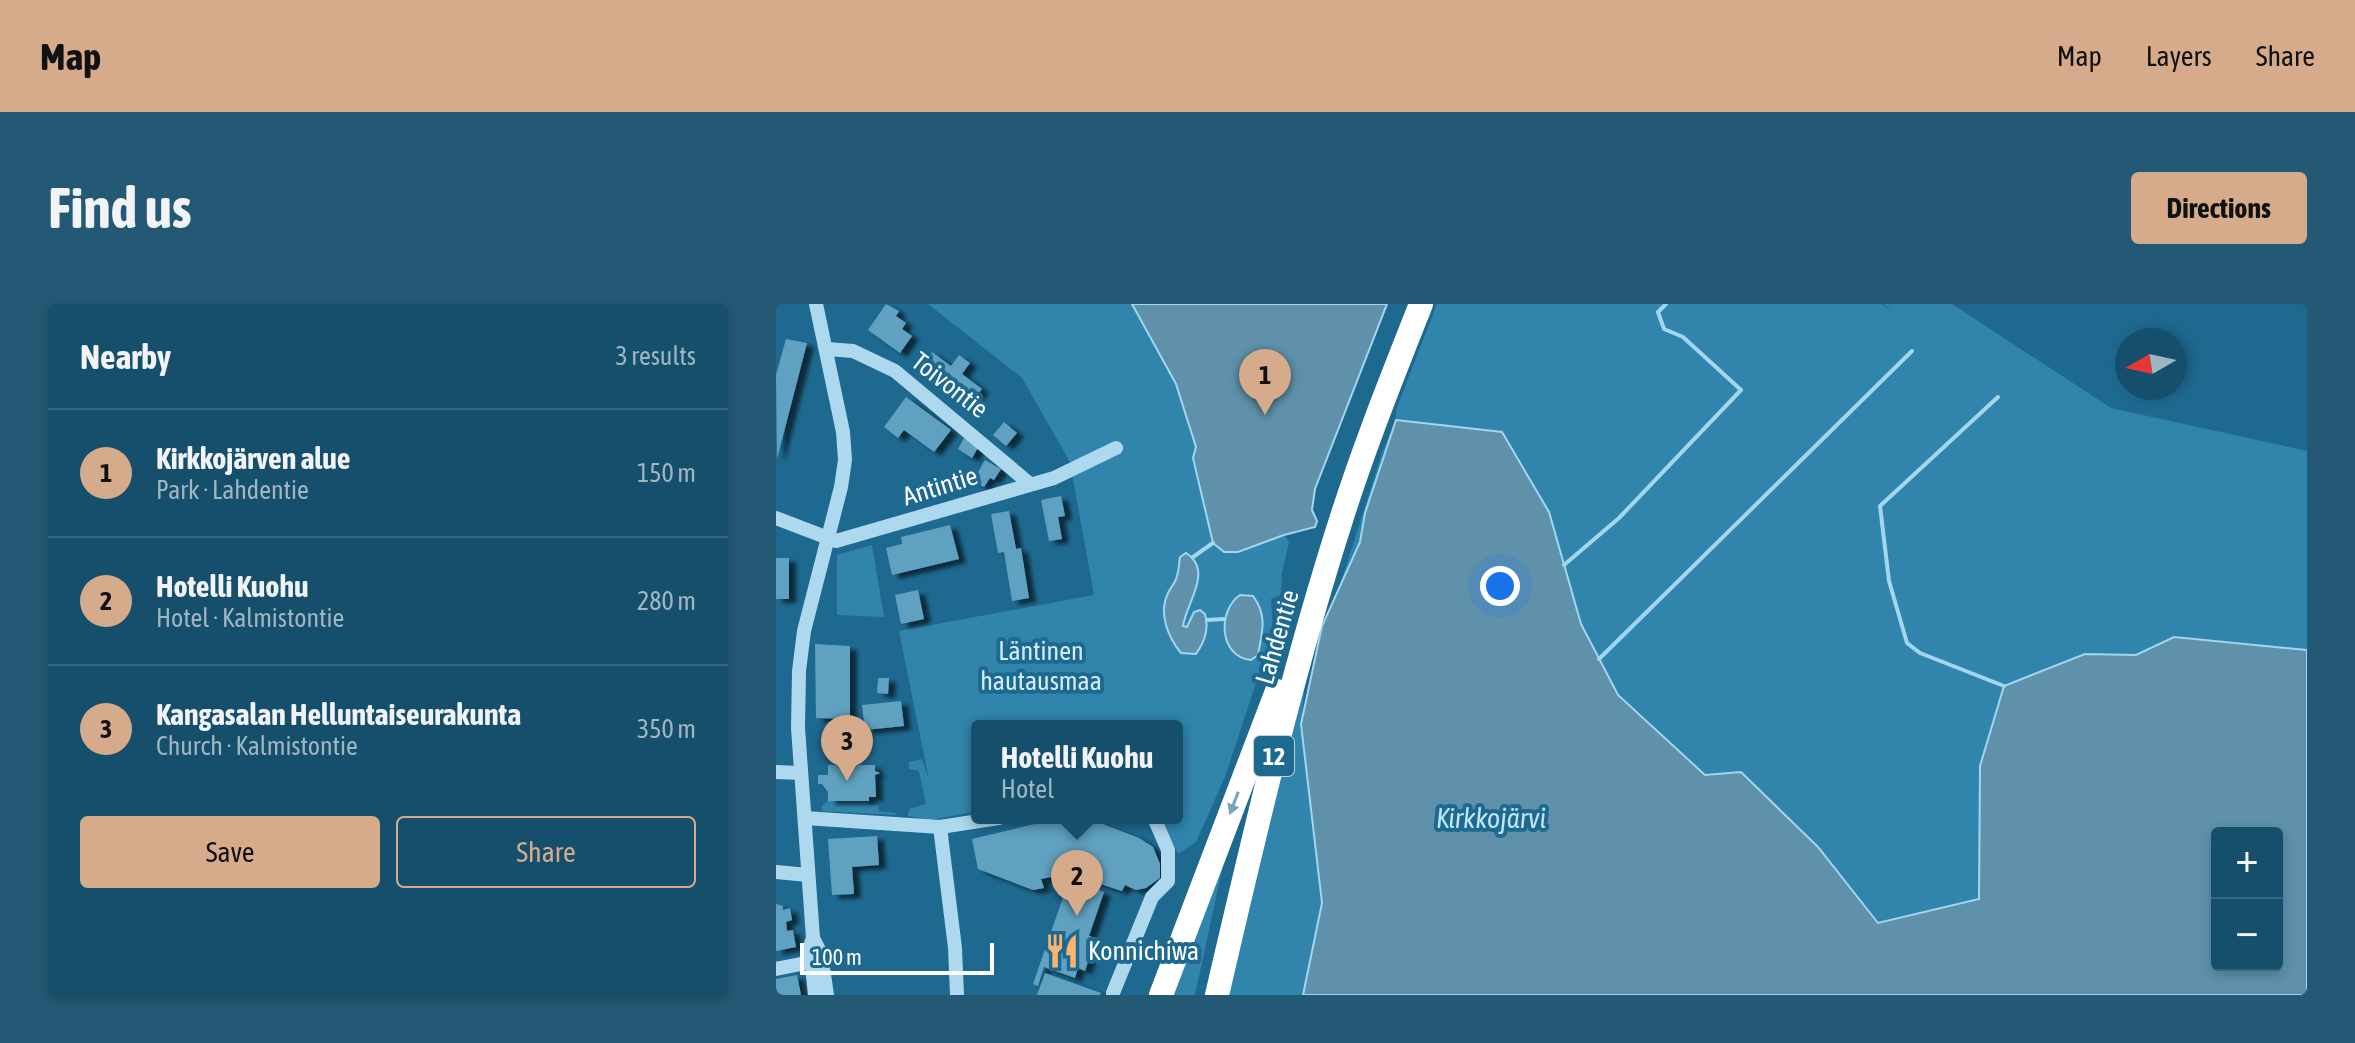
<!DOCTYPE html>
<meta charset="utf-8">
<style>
:root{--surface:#164f6c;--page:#235974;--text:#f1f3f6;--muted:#9eb5c2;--line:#35667f;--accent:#d6ab8b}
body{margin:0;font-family:"Asap Condensed",sans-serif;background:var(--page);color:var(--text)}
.controls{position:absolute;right:24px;bottom:24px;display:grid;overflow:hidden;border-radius:8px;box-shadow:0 4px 12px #0003}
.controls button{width:72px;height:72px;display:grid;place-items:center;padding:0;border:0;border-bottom:2px solid var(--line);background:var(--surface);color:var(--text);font:40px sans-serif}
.compass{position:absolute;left:1339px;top:24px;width:72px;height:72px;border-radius:50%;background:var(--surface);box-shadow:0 4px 12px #0003;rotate:261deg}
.scale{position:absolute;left:24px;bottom:20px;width:194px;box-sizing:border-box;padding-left:8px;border:4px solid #fff;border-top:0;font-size:22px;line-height:28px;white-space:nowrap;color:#fff;-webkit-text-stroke:6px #1e6990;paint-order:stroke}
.you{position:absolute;left:724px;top:282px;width:28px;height:28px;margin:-20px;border:6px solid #fff;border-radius:50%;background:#1a73e8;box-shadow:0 0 0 12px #1a73e833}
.badge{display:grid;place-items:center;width:52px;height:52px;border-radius:50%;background:var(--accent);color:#111;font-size:26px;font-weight:700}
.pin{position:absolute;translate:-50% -66px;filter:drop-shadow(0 2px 4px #0008)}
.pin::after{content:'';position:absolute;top:42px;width:28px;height:24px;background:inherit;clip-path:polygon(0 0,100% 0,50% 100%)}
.popup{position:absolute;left:195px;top:416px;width:212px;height:104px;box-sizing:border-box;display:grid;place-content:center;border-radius:8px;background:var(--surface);filter:drop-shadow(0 2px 6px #0005);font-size:26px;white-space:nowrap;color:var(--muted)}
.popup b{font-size:30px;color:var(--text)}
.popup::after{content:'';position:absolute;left:50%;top:100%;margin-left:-16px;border:16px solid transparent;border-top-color:var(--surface)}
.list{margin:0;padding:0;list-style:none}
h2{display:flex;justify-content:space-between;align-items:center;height:104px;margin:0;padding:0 32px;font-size:34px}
h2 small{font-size:26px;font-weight:400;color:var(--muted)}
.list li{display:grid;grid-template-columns:52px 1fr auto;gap:24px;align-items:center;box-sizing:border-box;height:128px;padding:0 32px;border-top:2px solid var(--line)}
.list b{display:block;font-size:30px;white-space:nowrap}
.list p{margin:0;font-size:26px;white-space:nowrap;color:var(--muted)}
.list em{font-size:26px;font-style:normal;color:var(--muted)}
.actions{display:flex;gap:16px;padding:24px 32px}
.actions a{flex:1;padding:18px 0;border:2px solid var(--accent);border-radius:8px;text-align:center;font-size:28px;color:var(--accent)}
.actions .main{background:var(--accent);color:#111}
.map{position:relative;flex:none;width:1531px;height:691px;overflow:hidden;border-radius:8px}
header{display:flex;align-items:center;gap:48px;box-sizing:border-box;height:112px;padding:0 40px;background:var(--accent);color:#111}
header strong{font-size:38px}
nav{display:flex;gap:44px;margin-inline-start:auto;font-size:28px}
.intro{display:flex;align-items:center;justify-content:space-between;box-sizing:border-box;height:192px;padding:0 48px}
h1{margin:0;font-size:56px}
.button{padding:20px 36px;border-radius:8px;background:var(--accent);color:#111;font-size:28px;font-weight:700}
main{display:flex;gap:48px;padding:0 48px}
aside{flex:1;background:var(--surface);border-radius:8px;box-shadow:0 4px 12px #0003}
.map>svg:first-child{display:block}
.green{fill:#3185ad;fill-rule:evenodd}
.water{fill:#5f91ab;stroke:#a1d6ef;stroke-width:2;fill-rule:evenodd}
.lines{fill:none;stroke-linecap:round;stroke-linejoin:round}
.stream{stroke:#a1d6ef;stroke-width:4}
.building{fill:#60a1c1;filter:url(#shadow)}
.minor{stroke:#aed8ed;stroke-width:14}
.highway{stroke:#fff;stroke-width:24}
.oneway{fill:#78a5bc}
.labels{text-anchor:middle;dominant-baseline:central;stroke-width:8;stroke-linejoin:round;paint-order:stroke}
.shield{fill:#1e6990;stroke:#bcd2de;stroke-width:2}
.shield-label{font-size:24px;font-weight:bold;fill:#fff}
.street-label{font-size:26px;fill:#fff;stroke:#1e6990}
.park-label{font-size:26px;fill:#d3edfa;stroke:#1e6990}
.poi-label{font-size:26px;fill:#fff;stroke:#1e6990;text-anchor:start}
.water-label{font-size:28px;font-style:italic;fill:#c1e4f5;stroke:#1e6990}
</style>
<header>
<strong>Map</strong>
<nav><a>Map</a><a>Layers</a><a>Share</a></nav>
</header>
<div class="intro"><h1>Find us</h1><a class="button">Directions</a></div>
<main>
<aside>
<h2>Nearby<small>3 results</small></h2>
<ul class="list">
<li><span class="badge">1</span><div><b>Kirkkojärven alue</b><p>Park · Lahdentie</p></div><em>150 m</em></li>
<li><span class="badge">2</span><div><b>Hotelli Kuohu</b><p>Hotel · Kalmistontie</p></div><em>280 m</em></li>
<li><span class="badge">3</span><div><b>Kangasalan Helluntaiseurakunta</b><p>Church · Kalmistontie</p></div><em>350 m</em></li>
</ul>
<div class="actions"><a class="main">Save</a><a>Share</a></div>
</aside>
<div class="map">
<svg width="1531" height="691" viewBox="0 0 1531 691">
<defs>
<filter id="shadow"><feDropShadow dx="7" dy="4" stdDeviation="2" flood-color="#0009"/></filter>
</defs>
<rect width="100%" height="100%" fill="#1e6990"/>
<g class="green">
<path d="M152,0h459l-72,185 -3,21 5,11 -2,6 -31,8 5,7 -7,31 -1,22 -10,4 2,32 -48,146 -29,65 -18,12 -17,-36h16v-92h-200v85l-46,9 -23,-4 1,-7 17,-5 -7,-33 -10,-2v-7l13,-3 7,21 -30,-149 195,-36 -24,-133 -48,-84z"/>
<path d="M661,0h445l12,9 -10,-9h68l159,104 196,43v544l-996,-39 -8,39h-80l85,-355 -6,78 21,-79 59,-186 14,-34v-9zM1441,529h60v132h-60z"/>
<path d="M96,241l12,72 -47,-2v-60z"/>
<path d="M52,497h41l1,3 8,1 1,6 16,2 1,2 -74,-4v-5z"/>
<path d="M454,529l-35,162h-29z"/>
</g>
<g class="water">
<path d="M356,0h255l-72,185 -3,21 5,11 -2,6 -31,8 -46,17h-14l-11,-9 -20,-85 3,-11 -20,-63z"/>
<path d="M620,116l106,12 47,80 32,112 37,71 87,80 36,-3 77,75 60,76 101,-24 1,-133 24,-80 81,-32 51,1 38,-18 133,13v345h-1004l19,-92 -21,-179 21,-98 38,-84 5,-29zM1501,529v132h-60v-132z"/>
<path d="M410,249c28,18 0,50 -3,73l4,1 7,-15 6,-2 5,4c4,15 0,27 -9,40l-15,-1c-13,-16 -23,-40 -13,-60 3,-6 8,-11 9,-17 2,-6 2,-13 3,-19z"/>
<path d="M464,291l13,1c15,20 9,36 5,59l-7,5c-32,-3 -34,-49 -11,-65z"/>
</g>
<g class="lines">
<g class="stream">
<path d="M1222,93l-118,109 9,75 18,62 13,10 84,33"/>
<path d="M417,253l20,-14"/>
<path d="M788,261l55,-47 122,-128 -58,-53 -19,-8 -6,-17 8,-8"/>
<path d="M431,316l17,-1"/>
<path d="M823,355l313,-308"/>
</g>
</g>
<g class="building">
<path d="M110,0l13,7 -3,5 10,7 -4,6 10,7 -12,17 -32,-23z"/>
<path d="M10,35l21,4 -30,116 -1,-84z"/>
<path d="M156,48l19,14 8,-11 11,8 -8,11 20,15 -14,18 -49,-37z"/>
<path d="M130,93l45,33 -17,22 -30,-22 -6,8 -14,-11z"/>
<path d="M228,118l13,11 -11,13 -13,-11z"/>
<path d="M188,134l15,8 -7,12 -14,-9z"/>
<path d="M209,156l16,9 -7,11 -4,-2 -6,9 -11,-6z"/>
<path d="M285,192l4,20 -7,1 4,22 -13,2 -8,-41z"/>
<path d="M233,207l7,38 5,-1 8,50 -17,3 -8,-49 -6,1 -7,-39z"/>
<path d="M174,221l9,34 -67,16 -6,-27 16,-4 -1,-7z"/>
<rect x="0" y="254" width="13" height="41"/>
<path d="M142,286l6,29 -23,5 -6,-29z"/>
<path d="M39,340l35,2v73l-34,-1z"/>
<path d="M102,374h11l-1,16 -11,-1z"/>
<path d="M125,397l3,25 -39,4 -3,-25z"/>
<path d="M52,461h47v6l5,2 -5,2 1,22h-7v4h-41v-9l-6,-8h-4v-9h10z"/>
<path d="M284,514h27l52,20 14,9 7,17v14l-14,10 -10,2 -11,-5 -3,6 -53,-17 -28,5 3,9 -11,2 -55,-21 -6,-30z"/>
<path d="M101,532l2,29 -27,2 2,27 -22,1 -4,-56z"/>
<path d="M293,576l35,12 -15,44 7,2 -11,33 -7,-3 -3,10 -31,-11 -6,19 -5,-2z"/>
<path d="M0,600l7,2v4l7,-2 2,12 -6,2 1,9 6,-1 3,17 -20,4z"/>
<path d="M269,669l56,20 -1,2h-63z"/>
<path d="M21,671l4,20h-25v-16z"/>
</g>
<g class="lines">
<g class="minor">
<path d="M51,45l26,2 42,20 135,113"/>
<path d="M0,214l60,23 218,-63 62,-30"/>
<path d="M0,468l25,1"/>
<path d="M29,514l135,9 59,-9"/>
<path d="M164,523l15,121 2,47"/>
<path d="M0,568l32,3"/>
<path d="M37,634l8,16 6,41"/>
<path d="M0,665l35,-7"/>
<path d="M337,689l39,-96 16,-16v-31l-14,-32"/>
<path d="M39,691l-5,-48 3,-9 -15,-210 1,-57 5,-40 37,-144 4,-27 -2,-28 -27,-128"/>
</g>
<g class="highway">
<path d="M385,691l116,-304"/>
<path d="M441,691c37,-159 74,-319 124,-475 23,-73 52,-145 80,-216"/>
</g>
</g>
<defs><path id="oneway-solid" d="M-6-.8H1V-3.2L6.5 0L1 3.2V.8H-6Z" transform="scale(2)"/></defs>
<use class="oneway" href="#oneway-solid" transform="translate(458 499) rotate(111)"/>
<defs>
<g id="restaurant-bare" transform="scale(2.76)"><path d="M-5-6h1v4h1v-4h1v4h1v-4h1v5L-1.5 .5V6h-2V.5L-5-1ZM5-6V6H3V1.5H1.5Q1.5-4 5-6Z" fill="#fcb36d" stroke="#1e6990" stroke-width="2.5" paint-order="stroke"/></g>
</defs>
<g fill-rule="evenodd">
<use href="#restaurant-bare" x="286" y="647"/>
</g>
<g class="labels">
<rect class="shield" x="478" y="432" width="40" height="40" rx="6"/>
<g class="shield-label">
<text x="498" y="452">12</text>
</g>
<g class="street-label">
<text transform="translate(174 81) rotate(38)">Toivontie</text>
<text transform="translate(164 182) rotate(-17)">Antintie</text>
<text transform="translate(501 333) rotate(-74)">Lahdentie</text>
</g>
<g class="park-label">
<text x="265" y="347">Läntinen<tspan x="265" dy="30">hautausmaa</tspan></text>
</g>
<g class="poi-label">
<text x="312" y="647">Konnichiwa</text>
</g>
<g class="water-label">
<text x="715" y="514">Kirkkojärvi</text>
</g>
</g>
</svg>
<div class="controls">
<button>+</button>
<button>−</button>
</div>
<svg class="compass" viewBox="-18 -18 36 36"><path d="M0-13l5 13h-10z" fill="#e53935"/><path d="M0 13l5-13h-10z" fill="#9eb5c2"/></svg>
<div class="scale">100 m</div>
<div class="you"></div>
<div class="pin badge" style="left:489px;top:111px">1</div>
<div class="pin badge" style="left:301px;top:612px">2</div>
<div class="popup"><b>Hotelli Kuohu</b>Hotel</div>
<div class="pin badge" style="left:71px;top:477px">3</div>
</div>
</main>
